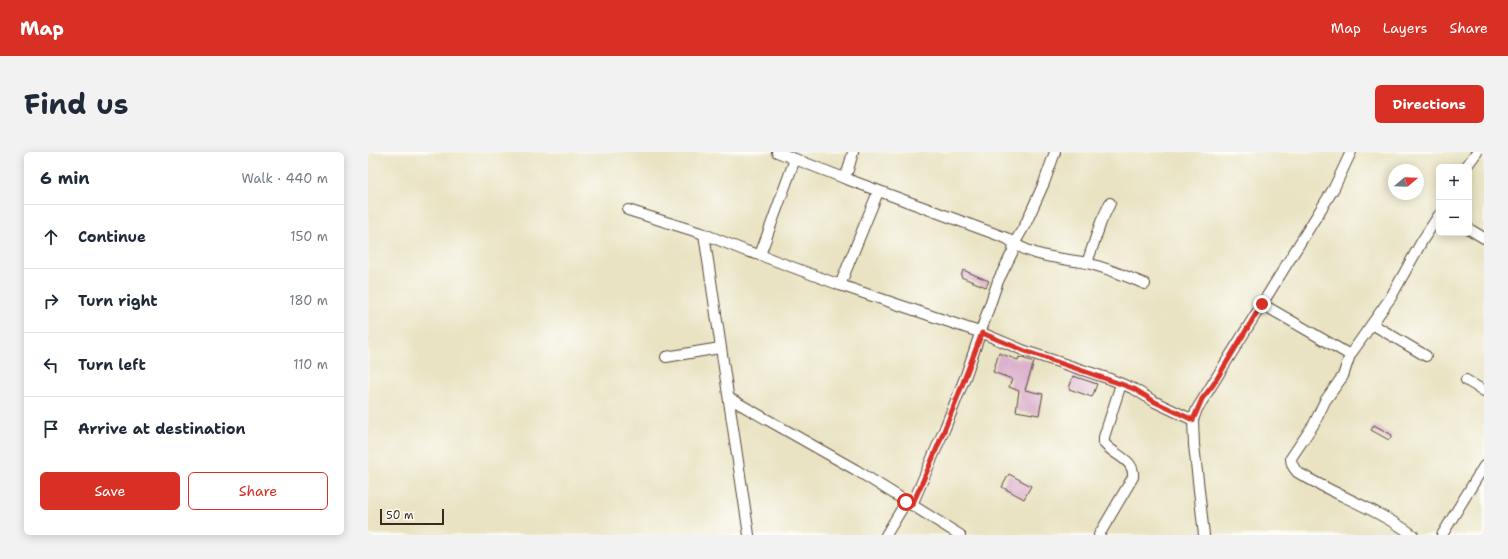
<!DOCTYPE html>
<meta charset="utf-8">
<style>
:root{--surface:#fff;--page:#f2f2f3;--text:#1f2937;--muted:#747a83;--line:#e0e1e3;--accent:#d93025}
body{margin:0;font-family:"Shantell Sans",sans-serif;background:var(--page);color:var(--text)}
.controls{position:absolute;right:12px;top:12px;display:grid;overflow:hidden;border-radius:6px;box-shadow:0 2px 10px #0003}
.controls button{width:36px;height:36px;display:grid;place-items:center;padding:0;border:0;border-bottom:1px solid var(--line);background:var(--surface);color:var(--text);font:20px sans-serif}
.compass{position:absolute;left:1020px;top:12px;width:36px;height:36px;border-radius:50%;background:var(--surface);box-shadow:0 2px 10px #0003;rotate:71deg}
.scale{position:absolute;left:12px;bottom:10px;width:64px;box-sizing:border-box;padding-left:4px;border:2px solid #3b2a1e;border-top:0;font-size:11px;line-height:14px;white-space:nowrap;color:#3b2a1e;-webkit-text-stroke:3px #fdfcf7;paint-order:stroke}
.stop{position:absolute;width:12px;height:12px;margin:-9px;border:3px solid #d93025;border-radius:50%;background:#fff}
.stop.end{background:#d93025;border-color:#fff;box-shadow:0 1px 4px #0008}
.list{margin:0;padding:0;list-style:none}
h2{display:flex;justify-content:space-between;align-items:center;height:52px;margin:0;padding:0 16px;font-size:17px}
h2 small{font-size:13px;font-weight:400;color:var(--muted)}
.list li{display:grid;grid-template-columns:26px 1fr auto;gap:12px;align-items:center;box-sizing:border-box;height:64px;padding:0 16px;border-top:1px solid var(--line)}
.list b{display:block;font-size:15px;white-space:nowrap}
.list em{font-size:13px;font-style:normal;color:var(--muted)}
.actions{display:flex;gap:8px;padding:12px 16px}
.actions a{flex:1;padding:9px 0;border:1px solid var(--accent);border-radius:6px;text-align:center;font-size:14px;color:var(--accent)}
.actions .main{background:var(--accent);color:#fff}
.icon{flex:none;width:22px;height:22px;fill:none;stroke:currentColor;stroke-width:2;stroke-linecap:round;stroke-linejoin:round}
.map{position:relative;flex:none;width:1116px;height:383px;overflow:hidden;border-radius:6px}
header{display:flex;align-items:center;gap:24px;box-sizing:border-box;height:56px;padding:0 20px;background:var(--accent);color:#fff}
header strong{font-size:19px}
nav{display:flex;gap:22px;margin-inline-start:auto;font-size:14px}
.intro{display:flex;align-items:center;justify-content:space-between;box-sizing:border-box;height:96px;padding:0 24px}
h1{margin:0;font-size:28px}
.button{padding:10px 18px;border-radius:6px;background:var(--accent);color:#fff;font-size:14px;font-weight:700}
main{display:flex;gap:24px;padding:0 24px}
aside{flex:1;background:var(--surface);border-radius:6px;box-shadow:0 2px 10px #0003}
.map>svg:first-child{display:block}
.building{fill:#ddb2ce}
.lines{fill:none;stroke-linecap:round;stroke-linejoin:round}
.minor-casing{stroke:#554637;stroke-width:12}
.minor{stroke:#fff;stroke-width:10}
.route{stroke:#d93025;stroke-width:5}
</style>
<header>
<strong>Map</strong>
<nav><a>Map</a><a>Layers</a><a>Share</a></nav>
</header>
<div class="intro"><h1>Find us</h1><a class="button">Directions</a></div>
<main>
<aside>
<h2>6 min<small>Walk · 440 m</small></h2>
<ul class="list">
<li><svg class="icon" aria-label="ahead" viewBox="0 0 24 24"><path d="M12 20V5M6 11l6-6 6 6"/></svg><div><b>Continue</b></div><em>150 m</em></li>
<li><svg class="icon" aria-label="right" viewBox="0 0 24 24"><path d="M7 20v-9h11M14 6l5 5-5 5"/></svg><div><b>Turn right</b></div><em>180 m</em></li>
<li><svg class="icon" aria-label="left" viewBox="0 0 24 24"><path d="M17 20v-9H6M10 6l-5 5 5 5"/></svg><div><b>Turn left</b></div><em>110 m</em></li>
<li><svg class="icon" aria-label="arrive" viewBox="0 0 24 24"><path d="M6 21V4h12l-3 4 3 4H6"/></svg><div><b>Arrive at destination</b></div></li>
</ul>
<div class="actions"><a class="main">Save</a><a>Share</a></div>
</aside>
<div class="map">
<svg width="1116" height="383" viewBox="0 0 1116 383">
<rect width="100%" height="100%" fill="#fdfcf7"/>
<filter id="ink" filterUnits="userSpaceOnUse"><feTurbulence type="fractalNoise" baseFrequency=".025" numOctaves="2"/><feDisplacementMap in="SourceGraphic" scale="8" xChannelSelector="R" yChannelSelector="G"/><feConvolveMatrix kernelMatrix="1 2 1 2 8 2 1 2 1" color-interpolation-filters="sRGB"/></filter>
<filter id="wash" filterUnits="userSpaceOnUse"><feTurbulence type="fractalNoise" baseFrequency=".012" numOctaves="4" result="noise"/><feDisplacementMap in="SourceGraphic" scale="16" xChannelSelector="R" yChannelSelector="G"/><feGaussianBlur stdDeviation="0.9" result="paint"/><feColorMatrix in="noise" values="0 0 0 0 0 0 0 0 0 0 0 0 0 0 0 0 0 1.4 0 .05"/><feComposite in="paint" operator="in"/></filter>
<g filter="url(#wash)">
<rect width="100%" height="100%" fill="#e9e3c3"/>
<g id="blocks">
<g class="building">
<path d="M595,118l26,11 -3,6 -25,-10z"/>
<path d="M631,201l19,7 1,-3 15,5 -9,28 18,4 -4,21 -23,-4 3,-20 -10,-4 3,-8 -19,-7z"/>
<path d="M705,224l24,8 -5,13 -23,-8z"/>
<path d="M1006,273l18,10 -3,5 -18,-10z"/>
<path d="M641,322l22,12 -7,13 -22,-12z"/>
</g>
</g>
</g>
<g filter="url(#ink)">
<use href="#blocks" fill-opacity="0" stroke="#554637" stroke-width="1"/>
<g class="lines">
<g class="minor-casing">
<g id="minor">
<path d="M409,0l67,26"/>
<path d="M485,0l-5,18 -4,8 162,60c27,20 50,19 81,25 20,5 39,13 58,21"/>
<path d="M1098,15l11,-15"/>
<path d="M260,58l76,24 42,17 14,4 35,-96"/>
<path d="M1101,77l15,9"/>
<path d="M336,82l45,301"/>
<path d="M392,103l80,30 142,48 43,18 85,28 24,10 21,13 38,18"/>
<path d="M719,111l14,-41 9,-19"/>
<path d="M472,133l38,-93"/>
<path d="M894,152l88,51"/>
<path d="M1004,172l54,32"/>
<path d="M298,205l54,-9"/>
<path d="M1098,228l18,11"/>
<path d="M361,246l127,72 104,65"/>
<path d="M544,353l33,-77 21,-53 32,-94 15,-30 1,-7 12,-21 18,-40 11,-31"/>
<path d="M518,383l20,-33"/>
<path d="M731,383l34,-58c2,-18 -19,-21 -29,-34v-6l17,-53"/>
<path d="M836,383l-10,-90 -1,-25 4,-11 137,-221 17,-36"/>
<path d="M1045,383c-36,-26 -78,-40 -116,-63 -4,-5 -6,-8 -6,-14l23,-34 11,-23 18,-25 7,-21 41,-58 31,-56 17,-26"/>
<path d="M1074,383l42,-69"/>
</g>
</g>
<use href="#minor" class="minor"/>
</g>
</g>
<g class="lines" filter="url(#ink)">
<path class="route" d="M538,350l6,3c26,-56 48,-114 70,-172l43,18 96,33 13,5 21,13 38,18 9,-21 11,-14 49,-81"/>
</g>
</svg>
<div class="controls">
<button>+</button>
<button>−</button>
</div>
<svg class="compass" viewBox="-18 -18 36 36"><path d="M0-13l5 13h-10z" fill="#e53935"/><path d="M0 13l5-13h-10z" fill="#747a83"/></svg>
<div class="scale">50 m</div>
<div class="stop" style="left:538px;top:350px"></div>
<div class="stop end" style="left:894px;top:152px"></div>
</div>
</main>
